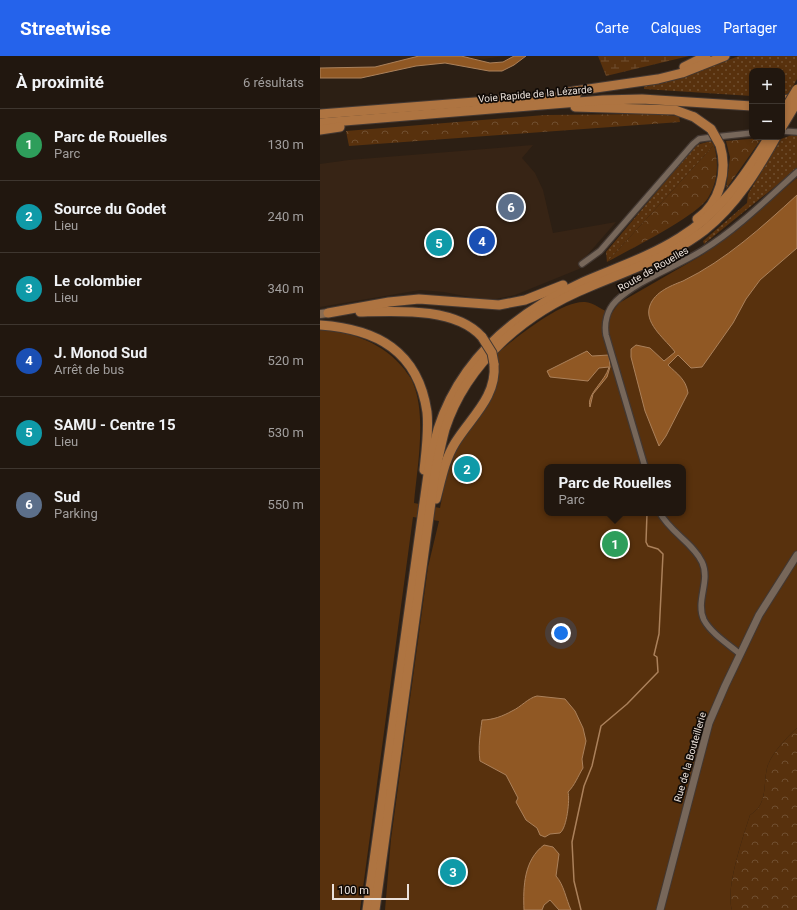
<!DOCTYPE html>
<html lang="fr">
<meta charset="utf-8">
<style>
:root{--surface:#21170f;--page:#2d241d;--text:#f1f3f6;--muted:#a29f9e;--line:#3e362f;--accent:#2563eb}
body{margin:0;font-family:Roboto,sans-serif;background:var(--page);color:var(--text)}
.controls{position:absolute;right:12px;top:12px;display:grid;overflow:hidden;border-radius:8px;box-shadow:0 2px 6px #0003}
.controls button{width:36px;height:36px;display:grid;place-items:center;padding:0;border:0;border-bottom:1px solid var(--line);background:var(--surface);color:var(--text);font:20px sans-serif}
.scale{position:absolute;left:12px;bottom:10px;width:77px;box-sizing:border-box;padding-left:4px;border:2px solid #ebe1da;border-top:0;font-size:11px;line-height:14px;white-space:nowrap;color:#ebe1da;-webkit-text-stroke:3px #100a06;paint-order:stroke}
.you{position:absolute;left:241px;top:577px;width:14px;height:14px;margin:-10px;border:3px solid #fff;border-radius:50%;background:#1a73e8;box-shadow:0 0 0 6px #1a73e833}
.badge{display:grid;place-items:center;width:26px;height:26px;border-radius:50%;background:var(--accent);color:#fff;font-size:13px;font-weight:700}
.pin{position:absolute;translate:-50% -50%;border:2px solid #fff;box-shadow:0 1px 4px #0006}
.popup{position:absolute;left:224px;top:408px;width:142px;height:52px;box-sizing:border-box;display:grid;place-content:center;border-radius:8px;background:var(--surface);filter:drop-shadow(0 1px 3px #0005);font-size:13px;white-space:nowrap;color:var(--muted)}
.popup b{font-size:15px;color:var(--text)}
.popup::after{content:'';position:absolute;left:50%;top:100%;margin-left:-8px;border:8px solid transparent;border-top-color:var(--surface)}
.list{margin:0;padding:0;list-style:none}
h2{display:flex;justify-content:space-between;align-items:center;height:52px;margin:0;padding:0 16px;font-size:17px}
h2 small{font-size:13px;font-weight:400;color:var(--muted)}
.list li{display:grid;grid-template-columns:26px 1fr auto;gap:12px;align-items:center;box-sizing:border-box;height:72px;padding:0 16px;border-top:1px solid var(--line)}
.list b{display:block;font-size:15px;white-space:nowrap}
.list p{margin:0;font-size:13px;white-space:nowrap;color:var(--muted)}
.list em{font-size:13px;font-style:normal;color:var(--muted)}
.map{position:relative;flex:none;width:477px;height:854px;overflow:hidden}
header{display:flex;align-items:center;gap:24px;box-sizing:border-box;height:56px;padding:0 20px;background:var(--accent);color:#fff}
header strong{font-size:19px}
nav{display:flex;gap:22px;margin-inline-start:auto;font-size:14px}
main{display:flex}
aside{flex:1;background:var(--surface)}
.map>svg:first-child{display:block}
.built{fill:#372415}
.grass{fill:url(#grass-dots)}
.forest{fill:url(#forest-crowns)}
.wetland{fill:url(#wetland-marsh)}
.park{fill:#58310d;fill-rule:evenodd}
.water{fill:#905824;stroke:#ab815b}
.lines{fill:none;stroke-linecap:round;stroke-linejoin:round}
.stream{stroke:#ab815b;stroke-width:1.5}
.minor-casing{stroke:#433832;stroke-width:8}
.tertiary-casing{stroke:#433832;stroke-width:9}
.secondary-casing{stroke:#433832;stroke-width:10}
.trunk-casing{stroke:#433832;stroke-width:11}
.minor{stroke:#77675a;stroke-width:5.5}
.tertiary{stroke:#77675a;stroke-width:7}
.secondary{stroke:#8b6c51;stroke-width:8}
.trunk{stroke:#ae7441;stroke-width:9}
.trunk-bridge-casing{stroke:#433832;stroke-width:11;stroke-linecap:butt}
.trunk-bridge{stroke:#ae7441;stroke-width:9}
.labels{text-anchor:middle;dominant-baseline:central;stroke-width:3.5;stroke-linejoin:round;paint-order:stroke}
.street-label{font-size:10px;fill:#ebe1da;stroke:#100a06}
</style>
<header>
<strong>Streetwise</strong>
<nav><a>Carte</a><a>Calques</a><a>Partager</a></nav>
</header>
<main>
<aside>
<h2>À proximité<small>6 résultats</small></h2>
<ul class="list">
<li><span class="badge" style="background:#2e9e5b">1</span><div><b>Parc de Rouelles</b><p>Parc</p></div><em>130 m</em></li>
<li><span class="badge" style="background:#0f9aa8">2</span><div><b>Source du Godet</b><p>Lieu</p></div><em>240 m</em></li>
<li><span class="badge" style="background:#0f9aa8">3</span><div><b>Le colombier</b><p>Lieu</p></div><em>340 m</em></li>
<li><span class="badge" style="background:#1a4fb4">4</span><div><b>J. Monod Sud</b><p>Arrêt de bus</p></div><em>520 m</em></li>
<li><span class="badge" style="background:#0f9aa8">5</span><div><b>SAMU - Centre 15</b><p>Lieu</p></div><em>530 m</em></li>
<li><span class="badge" style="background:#5c6f8a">6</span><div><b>Sud</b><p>Parking</p></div><em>550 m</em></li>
</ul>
</aside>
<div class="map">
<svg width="477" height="854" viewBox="0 0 477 854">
<defs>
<pattern id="grass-dots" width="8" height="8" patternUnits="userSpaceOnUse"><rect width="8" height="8" fill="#58310d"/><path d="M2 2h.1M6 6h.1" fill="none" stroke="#704f30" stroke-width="1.8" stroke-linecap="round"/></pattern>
<pattern id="forest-crowns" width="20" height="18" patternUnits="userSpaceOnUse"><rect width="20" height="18" fill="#58310d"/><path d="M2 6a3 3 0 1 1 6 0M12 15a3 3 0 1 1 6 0" fill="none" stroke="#704f30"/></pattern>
<pattern id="wetland-marsh" width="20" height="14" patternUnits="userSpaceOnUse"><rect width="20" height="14" fill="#58310d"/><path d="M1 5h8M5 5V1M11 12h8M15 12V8" fill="none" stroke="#704f30"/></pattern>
</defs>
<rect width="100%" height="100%" fill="#2c1f14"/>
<g class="built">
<path d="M0,0h184l-20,3 -41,-3 -77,15 -46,1z"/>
<path d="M213,89l-11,13 13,15 8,17 10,43 63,-11 -34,39v6l-3,2 -64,26 -19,4h-16l-36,-7 -24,-2 -100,17v-143l29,-4z"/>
</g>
<g class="grass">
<path d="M419,0h58v23l-9,17h-6v-25h-30v25l-108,-7v-3l34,-8z"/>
<path d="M472,79l5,1v33l-93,75 -1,-3 44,-38 1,-9 33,-55z"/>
<path d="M391,85l3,4 -107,117 -1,-10 90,-107z"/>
</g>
<g class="forest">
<path d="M332,58l27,2 1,6 -331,24 -3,-15 199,-16z"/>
<path d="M442,82l-36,51 4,-32 -4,-16z"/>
<path d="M394,89c5,19 4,36 -6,53 -11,18 -79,52 -101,64z"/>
<path d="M477,672v182h-65c-7,-21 11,-73 18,-95 18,-11 13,-29 17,-47 3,-13 20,-31 30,-40z"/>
</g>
<path class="wetland" d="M278,0h91l-83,20z"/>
<path class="park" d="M477,122v550c-10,9 -27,27 -30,40 -4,18 1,36 -17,47 -7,22 -25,74 -18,95h-347l6,-71 37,-272 11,-46 -26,-4 -53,393h-40v-582c33,5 64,15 85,42 2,4 7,8 8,13 14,33 4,85 1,120l26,5c4,-18 5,-38 13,-54 19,-37 53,-53 44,-101 18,-14 64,-53 88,-51 8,0 19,9 26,12l8,-11 85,-49zM227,411h136v46h-136z"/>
<g class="water">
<path d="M99,0h42l29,7 13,-1 11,-6h12l-12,9 -12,6h-13l-44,-8 -29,3 -55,12h-41v-10l55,-1z"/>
<path d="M477,139v53l-37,32 -14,19 -13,24 -31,44 -11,1 -13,-13 -10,10c9,9 18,14 20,28l-22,43 -7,10 -14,-35 -14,-54v-8l5,-4 14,3 14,13 11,-9c-9,-12 -29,-27 -26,-43 3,-16 21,-23 34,-28 43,-21 79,-54 114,-86z"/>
<path d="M267,295l5,5 17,-1 1,12 -3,10 -14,17 -3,13c-4,-13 15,-25 19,-40l-10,1 -11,13 -38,-4 -3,-6z"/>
<path d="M217,640l28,3 10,12 8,17 3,13 -4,18 1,9c-5,8 -8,17 -15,24 2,7 -1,36 -8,41l-10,1 -5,3 -5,-2 -3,-7 -11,-8 -10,-18 2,-4 -12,-23 -26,-14c-2,-14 0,-26 2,-41 11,0 21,-4 30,-9 9,-4 16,-13 25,-15z"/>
<path d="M224,789l9,2 6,7 -3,22c8,9 10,23 15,34h-12l-9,-10 -6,5 -2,5h-18c-1,-24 0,-50 20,-65z"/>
</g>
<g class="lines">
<path class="stream" d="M261,854l-7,-29 -2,-39 12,-56 8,-20 9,-40 26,-22 31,-32 -1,-15 -3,-2 5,-21 4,-80 -5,-5 -10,-3 -2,-4 1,-29"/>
<g class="minor-casing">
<g id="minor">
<path d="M462,75l15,1"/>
<path d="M262,208l18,-13 93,-107 6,-5 7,-1 46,-5"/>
<path d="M325,411l-39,-132c-2,-12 1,-25 10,-34 22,-21 60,-34 87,-51 34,-21 64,-51 94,-78"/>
<path d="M340,457c10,19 33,30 42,49 9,19 -7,39 2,58 7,13 24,24 36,34"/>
</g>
</g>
<g class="tertiary-casing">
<path id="tertiary" d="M340,854l49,-187 16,-37 34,-71 38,-60"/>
</g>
<g class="secondary-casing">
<path id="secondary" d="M0,258l8,-1"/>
</g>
<g class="trunk-casing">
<g id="trunk">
<path d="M364,11l22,-11"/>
<path d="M248,36l90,-13 24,-6 43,-17"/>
<path d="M462,44l15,-2"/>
<path d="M255,51l100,3 19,7"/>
<path d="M0,58l181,-14 75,-4"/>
<path d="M0,67l283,-23 39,-1 110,7"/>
<path d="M0,74l20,-3"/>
<path d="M377,163c23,-16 31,-48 23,-74"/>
<path d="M40,256c37,-1 96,-5 122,25"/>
<path d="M8,257l61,-11 30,-3 80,6 26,-5 38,-15"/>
<path d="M0,269c57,4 98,26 107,87 2,19 -1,39 -3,58"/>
<path d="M116,443c5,-19 9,-40 19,-56 16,-26 42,-46 39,-79"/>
<path d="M47,854l62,-443c3,-13 6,-26 9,-38 23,-72 79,-117 145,-147 32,-14 66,-25 96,-44 40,-24 66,-62 90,-101"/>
<path d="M55,854l60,-437c3,-14 6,-29 10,-44 22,-67 80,-116 144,-142 40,-17 81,-30 116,-57 31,-25 52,-59 71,-93"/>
</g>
</g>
<use href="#minor" class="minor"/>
<use href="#tertiary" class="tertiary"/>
<use href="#secondary" class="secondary"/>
<use href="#trunk" class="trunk"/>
<g class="trunk-bridge-casing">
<g id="trunk-bridge">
<path d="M462,58l15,-25"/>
<path d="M374,61l17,12 9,16"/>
<path d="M462,71l15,-25"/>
<path d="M162,281l10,16 2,11"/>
</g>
</g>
<use href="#trunk-bridge" class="trunk-bridge"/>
</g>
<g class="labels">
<g class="street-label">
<text transform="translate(215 38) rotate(-5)">Voie Rapide de la Lézarde</text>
<text transform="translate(333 213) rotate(-30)">Route de Rouelles</text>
<text transform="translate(370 701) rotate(-74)">Rue de la Bouteillerie</text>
</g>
</g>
</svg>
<div class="controls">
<button>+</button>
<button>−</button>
</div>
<div class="scale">100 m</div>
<div class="you"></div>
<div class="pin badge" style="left:295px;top:488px;background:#2e9e5b">1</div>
<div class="popup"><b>Parc de Rouelles</b>Parc</div>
<div class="pin badge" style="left:147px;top:413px;background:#0f9aa8">2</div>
<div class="pin badge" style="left:133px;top:816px;background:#0f9aa8">3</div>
<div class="pin badge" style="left:162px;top:185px;background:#1a4fb4">4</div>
<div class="pin badge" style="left:119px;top:187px;background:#0f9aa8">5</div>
<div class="pin badge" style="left:191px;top:151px;background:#5c6f8a">6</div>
</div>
</main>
